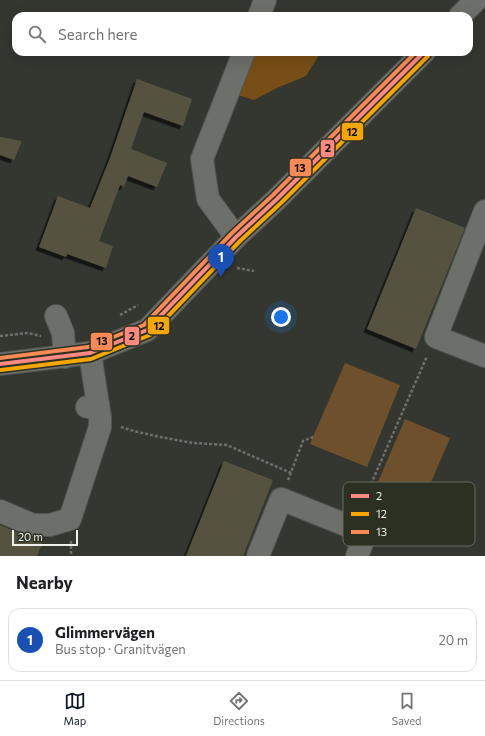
<!DOCTYPE html>
<meta charset="utf-8">
<style>
:root{--surface:#fff;--page:#f6f6f6;--text:#202124;--muted:#757577;--line:#e0e0e0;--accent:#111827}
body{margin:0;font-family:Commissioner,sans-serif;background:var(--page);color:var(--text)}
.scale{position:absolute;left:12px;bottom:10px;width:66px;box-sizing:border-box;padding-left:4px;border:2px solid #eef1e8;border-top:0;font-size:11px;line-height:14px;white-space:nowrap;color:#eef1e8;-webkit-text-stroke:3px #2b3023;paint-order:stroke}
.you{position:absolute;left:281px;top:317px;width:14px;height:14px;margin:-10px;border:3px solid #fff;border-radius:50%;background:#1a73e8;box-shadow:0 0 0 6px #1a73e833}
.badge{display:grid;place-items:center;width:26px;height:26px;border-radius:50%;background:var(--accent);color:#fff;font-size:13px;font-weight:700}
.pin{position:absolute;translate:-50% -33px;filter:drop-shadow(0 1px 2px #0008)}
.pin::after{content:'';position:absolute;top:21px;width:14px;height:12px;background:inherit;clip-path:polygon(0 0,100% 0,50% 100%)}
.list{margin:0;padding:0;list-style:none}
h2{display:flex;justify-content:space-between;align-items:center;height:52px;margin:0;padding:0 16px;font-size:17px}
h2 small{font-size:13px;font-weight:400;color:var(--muted)}
.list li{display:grid;grid-template-columns:26px 1fr auto;gap:12px;align-items:center;box-sizing:border-box;height:64px;margin:0 8px 8px;padding:0 8px;border:1px solid var(--line);border-radius:12px}
.list b{display:block;font-size:15px;white-space:nowrap}
.list p{margin:0;font-size:13px;white-space:nowrap;color:var(--muted)}
.list em{font-size:13px;font-style:normal;color:var(--muted)}
.icon{flex:none;width:22px;height:22px;fill:none;stroke:currentColor;stroke-width:2;stroke-linecap:round;stroke-linejoin:round}
.map{position:relative;flex:none;width:485px;height:556px;overflow:hidden}
.search{position:absolute;background:var(--surface);box-shadow:0 4px 16px #0002;left:12px;right:12px;top:12px;height:44px;display:flex;align-items:center;gap:10px;box-sizing:border-box;padding:0 14px;border-radius:12px;color:var(--muted);font-size:15px}
.sheet{height:124px;background:var(--surface)}
nav{display:flex;justify-content:space-around;align-items:center;box-sizing:border-box;height:56px;border-top:1px solid var(--line);background:var(--surface);font-size:11px;color:var(--muted)}
nav a{display:grid;justify-items:center;gap:2px}
nav .on{color:var(--accent)}
.map>svg:first-child{display:block}
.green{fill:#6f502c}
.forest{fill:#774e15}
.building{fill:#545341;filter:url(#shadow)}
.lines{fill:none;stroke-linecap:round;stroke-linejoin:round}
.minor-casing{stroke:#53554e;stroke-width:24}
.path{stroke:#6d6f6a;stroke-width:2.5;stroke-dasharray:3 2;stroke-linecap:butt}
.minor{stroke:#6d6f6a;stroke-width:22}
.bus-1-casing{stroke:#2b3023;stroke-width:7}
.bus-2-casing{stroke:#2b3023;stroke-width:7}
.bus-3-casing{stroke:#2b3023;stroke-width:7}
.bus-1{stroke:#ff8880;stroke-width:4}
.bus-2{stroke:#f7a600;stroke-width:4}
.bus-3{stroke:#f98a56;stroke-width:4}
.key{fill:#2b3023;stroke:#666a5e;stroke-width:1}
.key-label{font-size:11px;fill:#eef1e8}
.line-badge{stroke:#2b3023;stroke-width:1.5}
.pale-badge-label{font-size:11px;text-anchor:middle;font-weight:bold;fill:#111}
</style>
<div class="map">
<svg width="485" height="556" viewBox="0 0 485 556">
<defs>
<filter id="shadow"><feDropShadow dx="-3.5" dy="3.5" stdDeviation="0" flood-color="#0009"/></filter>
</defs>
<rect width="100%" height="100%" fill="#343730"/>
<g class="green">
<path d="M345,363l55,22 -33,82 -57,-23z"/>
<path d="M405,419l45,19 -33,77 -45,-19z"/>
</g>
<path class="forest" d="M244,52h77l-15,24 -29,12 -23,12 -26,-8z"/>
<g class="building">
<path d="M137,79l55,20 -9,27 -39,-14 -13,37 36,14 -10,24 -29,-11 -4,11 -4,-2 -21,56 14,5 -7,22 -39,-14 -1,3 -27,-10 19,-51 32,12 20,-50z"/>
<path d="M0,137l22,4 -8,19 -14,-5z"/>
<path d="M416,208l49,20 -49,121 -49,-20z"/>
<path d="M224,461l49,19 -30,76h-57z"/>
<path d="M0,525l28,12 15,4 -6,15h-37z"/>
</g>
<g class="lines">
<g class="minor-casing">
<g id="minor">
<path d="M259,16l6,-16"/>
<path d="M460,16l16,-16"/>
<path d="M485,211l-49,126 49,19"/>
<path d="M236,237l-28,-38 -6,-40 42,-107"/>
<path d="M56,316l7,17 2,24"/>
<path d="M0,364l90,-11 57,-23 89,-93 41,-38 147,-147"/>
<path d="M87,407l11,-2 -8,-52"/>
<path d="M0,511l33,14h17l20,-6 30,-92v-10l-2,-12"/>
<path d="M258,556l23,-57 85,34 -9,23"/>
</g>
</g>
<g class="path">
<path d="M237,268l17,3"/>
<path d="M120,315l18,-10"/>
<path d="M0,336l28,-3 13,3"/>
<path d="M121,427l13,4 26,6 33,6 34,2 64,28"/>
<path d="M288,480l15,-39 10,-4"/>
<path d="M361,507l66,-151"/>
<path d="M71,541v15"/>
</g>
<use href="#minor" class="minor"/>
<g class="bus-1-casing">
<path id="bus-1" d="M0,364l90,-11 57,-23 89,-93 41,-38 147,-147"/>
</g>
<g class="bus-2-casing">
<path id="bus-2" d="M1,370l90,-11 59,-24 90,-94 41,-38 147,-147"/>
</g>
<g class="bus-3-casing">
<path id="bus-3" d="M0,358l88,-11 56,-22 88,-92 41,-38 143,-143"/>
</g>
<use href="#bus-1" class="bus-1"/>
<use href="#bus-2" class="bus-2"/>
<use href="#bus-3" class="bus-3"/>
</g>
<rect x="343" y="482" width="132" height="64" rx="6" class="key"/>
<rect x="351" y="494" width="18" height="4" fill="#ff8880"/>
<rect x="351" y="512" width="18" height="4" fill="#f7a600"/>
<rect x="351" y="530" width="18" height="4" fill="#f98a56"/>
<g class="key-label">
<text x="376" y="500">2</text>
<text x="376" y="518">12</text>
<text x="376" y="536">13</text>
</g>
<g class="line-badge">
<rect x="341" y="122" width="23" height="19" rx="4" fill="#f7a600"/>
<rect x="320" y="139" width="15" height="19" rx="4" fill="#ff8880"/>
<rect x="289" y="158" width="23" height="19" rx="4" fill="#f98a56"/>
<rect x="147" y="316" width="23" height="19" rx="4" fill="#f7a600"/>
<rect x="124" y="326" width="16" height="20" rx="4" fill="#ff8880"/>
<rect x="90" y="332" width="23" height="19" rx="4" fill="#f98a56"/>
</g>
<g class="pale-badge-label">
<text x="352" y="136">12</text>
<text x="328" y="152">2</text>
<text x="300" y="172">13</text>
<text x="159" y="330">12</text>
<text x="132" y="340">2</text>
<text x="102" y="345">13</text>
</g>
</svg>
<div class="scale">20 m</div>
<div class="you"></div>
<div class="pin badge" style="left:221px;top:277px;background:#1a4fb4">1</div>
<div class="search"><svg class="icon" aria-label="search" viewBox="0 0 24 24"><circle cx="10" cy="10" r="6"/><path d="M15 15l6 6"/></svg>Search here</div>
</div>
<section class="sheet">
<h2>Nearby<small></small></h2>
<ul class="list">
<li><span class="badge" style="background:#1a4fb4">1</span><div><b>Glimmervägen</b><p>Bus stop · Granitvägen</p></div><em>20 m</em></li>
</ul>
</section>
<nav>
<a class="on"><svg class="icon" aria-label="map" viewBox="0 0 24 24"><path d="M3 6l6-2 6 2 6-2v14l-6 2-6-2-6 2zM9 4v14M15 6v14"/></svg>Map</a>
<a><svg class="icon" aria-label="directions" viewBox="0 0 24 24"><path d="M12 3l9 9-9 9-9-9zM9 14v-3h6M13 9l2 2-2 2"/></svg>Directions</a>
<a><svg class="icon" aria-label="saved" viewBox="0 0 24 24"><path d="M7 4h10v16l-5-4-5 4z"/></svg>Saved</a>
</nav>
